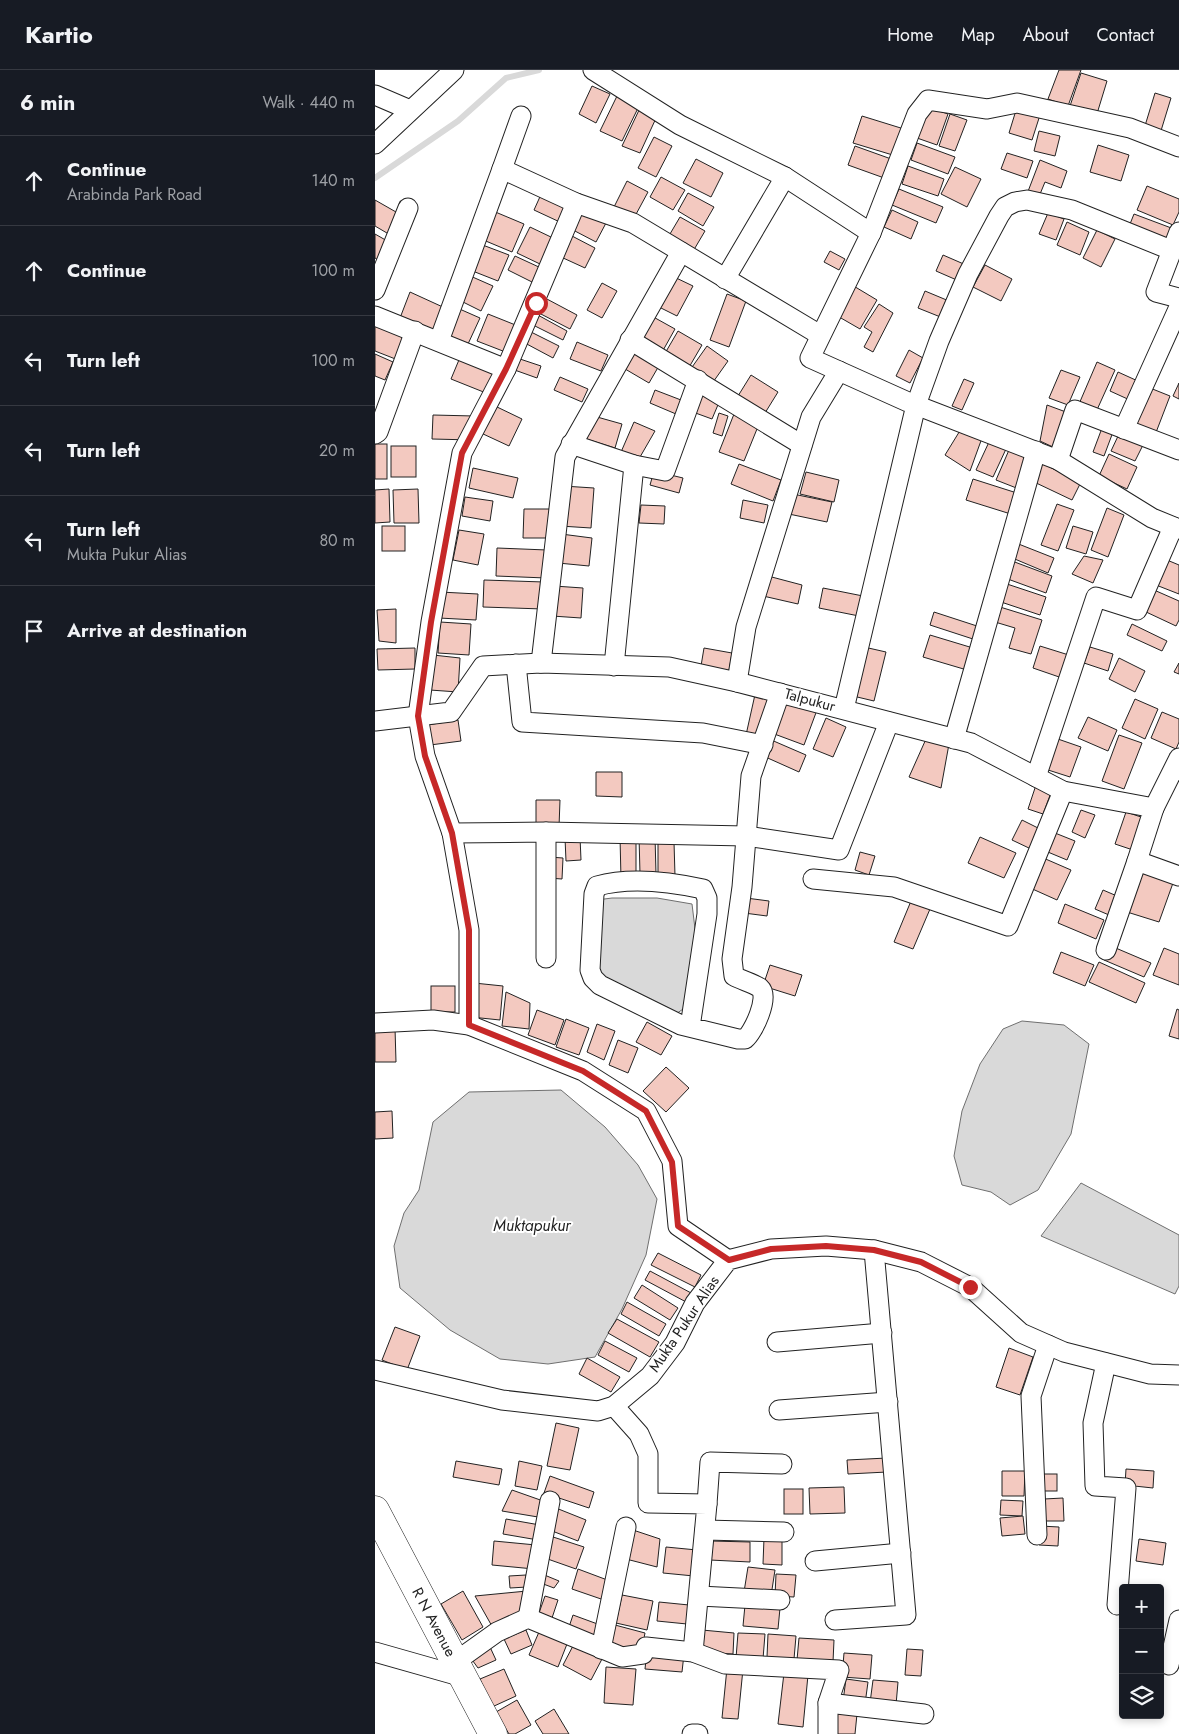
<!DOCTYPE html>
<meta charset="utf-8">
<style>
:root{--surface:#171b24;--page:#242831;--text:#f1f3f6;--muted:#9ea1a6;--line:#363941}
body{margin:0;font-family:Jost,sans-serif;background:var(--page);color:var(--text)}
.controls{position:absolute;right:15px;bottom:15px;display:grid;overflow:hidden;border-radius:5px;box-shadow:0 2px 8px #0003}
.controls button{width:45px;height:45px;display:grid;place-items:center;padding:0;border:0;border-bottom:1px solid var(--line);background:var(--surface);color:var(--text);font:25px sans-serif}
.stop{position:absolute;width:15px;height:15px;margin:-11px;border:4px solid #c62828;border-radius:50%;background:#fff}
.stop.end{background:#c62828;border-color:#fff;box-shadow:0 1px 5px #0008}
.list{margin:0;padding:0;list-style:none}
h2{display:flex;justify-content:space-between;align-items:center;height:65px;margin:0;padding:0 20px;font-size:21px}
h2 small{font-size:16px;font-weight:400;color:var(--muted)}
.list li{display:grid;grid-template-columns:32px 1fr auto;gap:15px;align-items:center;box-sizing:border-box;height:90px;padding:0 20px;border-top:1px solid var(--line)}
.list b{display:block;font-size:19px;white-space:nowrap}
.list p{margin:0;font-size:16px;white-space:nowrap;color:var(--muted)}
.list em{font-size:16px;font-style:normal;color:var(--muted)}
.icon{flex:none;width:28px;height:28px;fill:none;stroke:currentColor;stroke-width:2;stroke-linecap:round;stroke-linejoin:round}
.map{position:relative;flex:none;width:804px;height:1664px;overflow:hidden}
header{display:flex;align-items:center;gap:30px;box-sizing:border-box;height:70px;padding:0 25px;background:var(--surface);border-bottom:1px solid var(--line)}
header strong{font-size:24px}
nav{display:flex;gap:28px;margin-inline-start:auto;font-size:18px}
main{display:flex}
aside{flex:1;background:var(--surface)}
.map>svg:first-child{display:block}
.water{fill:#d9d9d9;stroke:#6f6f6f}
.lines{fill:none;stroke-linecap:round;stroke-linejoin:round}
.stream{stroke:#d9d9d9;stroke-width:6}
.building{fill:#f3c9c0;stroke:#222}
.street-casing{stroke:#222;stroke-width:21}
.primary-casing{stroke:#222;stroke-width:29}
.street{stroke:#fff;stroke-width:19}
.primary{stroke:#fff;stroke-width:28}
.route{stroke:#c62828;stroke-width:6}
.labels{text-anchor:middle;dominant-baseline:central;stroke-width:4;stroke-linejoin:round;paint-order:stroke}
.street-label{font-size:15px;fill:#222;stroke:#fff}
.water-label{font-size:16px;font-style:italic;fill:#222;stroke:#fff}
</style>
<header>
<strong>Kartio</strong>
<nav><a>Home</a><a>Map</a><a>About</a><a>Contact</a></nav>
</header>
<main>
<aside>
<h2>6 min<small>Walk · 440 m</small></h2>
<ul class="list">
<li><svg class="icon" aria-label="ahead" viewBox="0 0 24 24"><path d="M12 20V5M6 11l6-6 6 6"/></svg><div><b>Continue</b><p>Arabinda Park Road</p></div><em>140 m</em></li>
<li><svg class="icon" aria-label="ahead" viewBox="0 0 24 24"><path d="M12 20V5M6 11l6-6 6 6"/></svg><div><b>Continue</b></div><em>100 m</em></li>
<li><svg class="icon" aria-label="left" viewBox="0 0 24 24"><path d="M17 20v-9H6M10 6l-5 5 5 5"/></svg><div><b>Turn left</b></div><em>100 m</em></li>
<li><svg class="icon" aria-label="left" viewBox="0 0 24 24"><path d="M17 20v-9H6M10 6l-5 5 5 5"/></svg><div><b>Turn left</b></div><em>20 m</em></li>
<li><svg class="icon" aria-label="left" viewBox="0 0 24 24"><path d="M17 20v-9H6M10 6l-5 5 5 5"/></svg><div><b>Turn left</b><p>Mukta Pukur Alias</p></div><em>80 m</em></li>
<li><svg class="icon" aria-label="arrive" viewBox="0 0 24 24"><path d="M6 21V4h12l-3 4 3 4H6"/></svg><div><b>Arrive at destination</b></div></li>
</ul>
</aside>
<div class="map">
<svg width="804" height="1664" viewBox="0 0 804 1664">
<rect width="100%" height="100%" fill="#fff"/>
<g class="water">
<path d="M237,828h45l35,6 4,33 -7,68 -19,13 -84,-47 3,-70z"/>
<path d="M647,951l42,4 25,19 -18,90 -33,56 -28,15 -19,-13 -29,-7 -8,-29 8,-45 18,-47 23,-35z"/>
<path d="M186,1020l44,37 33,38 19,34 -11,56 -24,54 -27,48 -47,7 -48,-5 -50,-29 -50,-42 -6,-42 10,-33 15,-23 14,-68 36,-30z"/>
<path d="M706,1113l98,52v51l-4,8 -134,-58z"/>
</g>
<g class="lines">
<path class="stream" d="M0,108l83,-57 48,-43 33,-8"/>
</g>
<g class="building">
<path d="M684,0h22l-13,36 -20,-7z"/>
<path d="M706,3l26,8 -11,36 -27,-8z"/>
<path d="M217,16l18,8 -14,29 -17,-9z"/>
<path d="M780,23l16,5 -11,36 -16,-5z"/>
<path d="M242,26l22,10 -17,35 -22,-10z"/>
<path d="M553,37l20,7 -11,31 -20,-7z"/>
<path d="M642,37l23,8 -8,25 -23,-7z"/>
<path d="M265,38l17,8 -17,37 -18,-7z"/>
<path d="M575,44l17,6 -12,31 -16,-5z"/>
<path d="M487,46l42,13 -8,27 -43,-13z"/>
<path d="M664,61l21,5 -5,20 -21,-5z"/>
<path d="M279,67l18,9 -16,31 -18,-9z"/>
<path d="M542,73l38,14 -7,17 -37,-14z"/>
<path d="M723,75l31,10 -8,26 -31,-9z"/>
<path d="M480,76l39,14 -7,19 -39,-14z"/>
<path d="M632,83l26,8 -6,17 -26,-9z"/>
<path d="M321,89l27,14 -12,24 -28,-14z"/>
<path d="M665,90l27,11 -6,17 -16,-6 -7,17 -11,-5z"/>
<path d="M533,96l36,13 -6,17 -36,-12z"/>
<path d="M580,97l26,12 -14,28 -26,-13z"/>
<path d="M286,107l24,13 -12,20 -23,-13z"/>
<path d="M252,111l21,11 -14,26 -20,-11z"/>
<path d="M772,116l32,13v13l-6,13 -36,-15z"/>
<path d="M524,119l44,18 -7,16 -44,-18z"/>
<path d="M168,120l29,13 -10,20 -28,-13z"/>
<path d="M313,123l26,14 -11,19 -25,-15z"/>
<path d="M0,130l28,16 -11,20 -17,-10z"/>
<path d="M208,140l23,13 -10,19 -23,-12z"/>
<path d="M517,140l26,12 -7,17 -27,-12z"/>
<path d="M118,141l31,13 -12,28 -31,-13z"/>
<path d="M673,143l16,6 -8,21 -17,-6z"/>
<path d="M759,144l40,15 -7,16 -39,-16z"/>
<path d="M305,147l25,14 -13,22 -25,-14z"/>
<path d="M692,152l22,10 -9,23 -23,-10z"/>
<path d="M155,157l23,11 -13,26 -23,-11z"/>
<path d="M722,160l18,9 -14,28 -18,-9z"/>
<path d="M0,164l14,8 -11,18 -3,-2z"/>
<path d="M197,166l23,12 -10,20 -24,-11z"/>
<path d="M105,174l29,11 -11,26 -28,-11z"/>
<path d="M455,181l15,8 -6,11 -15,-8z"/>
<path d="M568,185l23,10 -7,16 -23,-10z"/>
<path d="M140,186l26,12 -7,15 -26,-13z"/>
<path d="M610,195l27,14 -11,22 -28,-14z"/>
<path d="M93,205l25,11 -12,25 -24,-12z"/>
<path d="M295,205l23,11 -16,30 -22,-11z"/>
<path d="M227,213l15,8 -15,27 -15,-8z"/>
<path d="M477,215l25,15 -17,29 -26,-15z"/>
<path d="M550,221l24,10 -6,17 -25,-10z"/>
<path d="M35,222l35,16 -11,25 -34,-15z"/>
<path d="M352,224l19,7 -17,46 -19,-7z"/>
<path d="M170,228l32,17 -7,14 -33,-17z"/>
<path d="M504,234l14,9 -20,39 -9,-5 8,-15 -8,-5z"/>
<path d="M80,237l25,11 -12,26 -25,-11z"/>
<path d="M113,244l30,12 -10,27 -31,-12z"/>
<path d="M161,244l31,17 -4,9 -32,-16z"/>
<path d="M273,244l27,15 -14,25 -27,-16z"/>
<path d="M0,256l31,11 -8,23 -23,-9z"/>
<path d="M154,261l30,15 -6,12 -30,-16z"/>
<path d="M303,261l24,14 -14,24 -24,-14z"/>
<path d="M202,272l31,13 -7,16 -31,-12z"/>
<path d="M332,276l21,15 -17,24 -21,-15z"/>
<path d="M255,278l30,16 -11,19 -29,-17z"/>
<path d="M534,280l14,8 -13,25 -14,-7z"/>
<path d="M0,284l18,8 -8,18 -10,-4z"/>
<path d="M86,285l35,14 -10,24 -35,-14z"/>
<path d="M139,287l27,9 -4,12 -28,-10z"/>
<path d="M722,292l18,8 -19,42 -17,-8z"/>
<path d="M686,300l19,7 -12,28 -19,-7z"/>
<path d="M743,302l22,10 -8,19 -22,-10z"/>
<path d="M376,305l27,17 -13,21 -27,-17z"/>
<path d="M185,307l28,12 -6,13 -28,-12z"/>
<path d="M589,309l10,4 -12,27 -10,-4z"/>
<path d="M804,313v16l-6,-3z"/>
<path d="M775,318l20,8 -15,39 -21,-9z"/>
<path d="M280,320l26,10 -5,14 -26,-11z"/>
<path d="M323,321l22,9 -8,19 -22,-8z"/>
<path d="M672,335l19,7 -13,35 -13,-6z"/>
<path d="M120,336l27,13 -13,27 -28,-13z"/>
<path d="M344,343l9,3 -6,20 -9,-3z"/>
<path d="M359,344l25,10 -15,37 -25,-9z"/>
<path d="M58,345l41,1 -1,24 -41,-1z"/>
<path d="M215,345l32,9 -7,24 -32,-10z"/>
<path d="M259,352l21,9 -19,33 -18,-5z"/>
<path d="M727,358l11,4 -9,24 -11,-4z"/>
<path d="M586,359l21,9 -12,33 -25,-16z"/>
<path d="M744,364l24,11 -8,16 -24,-10z"/>
<path d="M614,372l17,7 -13,28 -17,-7z"/>
<rect x="0" y="374" width="12" height="35"/>
<rect x="16" y="376" width="25" height="31"/>
<path d="M634,380l23,9 -13,30 -23,-9z"/>
<path d="M734,384l28,13 -10,22 -28,-13z"/>
<path d="M666,393l40,19 -9,18 -40,-19z"/>
<path d="M364,394l42,16 -8,21 -42,-17z"/>
<path d="M98,398l45,10 -5,20 -44,-10z"/>
<path d="M279,401l29,7 -4,15 -29,-8z"/>
<path d="M431,402l33,8 -5,22 -34,-8z"/>
<path d="M598,409l47,15 -6,21 -48,-15z"/>
<path d="M188,416l31,2 -3,40 -31,-2z"/>
<path d="M14,419l1,33 -15,1v-33z"/>
<path d="M43,419l1,34h-25l-1,-33z"/>
<path d="M413,423l44,9 -5,20 -43,-9z"/>
<path d="M90,427l28,4 -3,20 -28,-5z"/>
<path d="M368,430l25,5 -4,18 -24,-5z"/>
<path d="M682,434l17,6 -16,41 -17,-6z"/>
<path d="M266,435l24,1 -1,18 -25,-1z"/>
<path d="M732,438l17,7 -16,42 -17,-7z"/>
<path d="M149,439h29l-1,29h-29z"/>
<rect x="7" y="456" width="23" height="25"/>
<path d="M698,456l20,6 -7,22 -20,-6z"/>
<path d="M84,460l25,4 -6,31 -25,-5z"/>
<path d="M186,464l31,4 -3,28 -31,-3z"/>
<path d="M641,473l38,15 -6,15 -38,-16z"/>
<path d="M122,478l50,2 -1,28 -50,-2z"/>
<path d="M709,486l19,4 -10,23 -21,-9z"/>
<path d="M792,490l12,5v29l-23,-9z"/>
<path d="M637,491l40,15 -6,17 -41,-15z"/>
<path d="M393,506l34,9 -4,19 -35,-8z"/>
<path d="M109,510l60,2 -1,27 -60,-2z"/>
<path d="M632,514l39,13 -6,18 -39,-13z"/>
<path d="M179,516l29,2 -2,30 -29,-2z"/>
<path d="M448,518l40,8 -4,20 -40,-8z"/>
<path d="M779,520l25,11v19l-3,6 -32,-15z"/>
<path d="M65,522l38,2 -2,26 -37,-2z"/>
<path d="M625,537l42,13 -11,34 -22,-6 6,-20 -20,-6z"/>
<path d="M21,539v34l-17,-2 -2,-31z"/>
<path d="M559,542l46,15 -4,13 -46,-15z"/>
<path d="M65,552l31,2 -2,31 -31,-2z"/>
<path d="M757,554l35,17 -5,10 -35,-16z"/>
<path d="M555,565l43,13 -6,22 -44,-13z"/>
<path d="M665,576l32,10 -7,23 -32,-11z"/>
<path d="M489,577l22,5 -12,49 -21,-5z"/>
<path d="M715,577l23,7 -5,17 -24,-8z"/>
<path d="M40,578v21l-37,1 -1,-21z"/>
<path d="M329,578l28,5 -4,24 -28,-5z"/>
<path d="M58,585l27,3 -2,34 -28,-2z"/>
<path d="M744,588l26,13 -10,21 -26,-13z"/>
<path d="M804,593v11l-5,-2z"/>
<path d="M381,620l16,4 -10,44 -16,-3z"/>
<path d="M406,627l36,13 -13,35 -35,-13z"/>
<path d="M760,629l23,10 -13,30 -23,-11z"/>
<path d="M787,642l17,7v23l-3,7 -25,-11z"/>
<path d="M713,647l29,13 -9,21 -30,-13z"/>
<path d="M451,648l20,9 -13,30 -20,-8z"/>
<path d="M83,650l3,21 -31,4 -3,-20z"/>
<path d="M744,665l23,8 -18,46 -22,-8z"/>
<path d="M680,668l26,9 -11,30 -25,-8z"/>
<path d="M394,669l37,16 -7,17 -38,-17z"/>
<path d="M551,669l23,5 -8,44 -32,-11z"/>
<path d="M221,702h26v25l-26,-1z"/>
<path d="M661,715l16,5 -9,24 -15,-5z"/>
<path d="M161,730h24l-1,27 -23,-1z"/>
<path d="M706,740l14,5 -10,23 -13,-6z"/>
<path d="M751,742l18,6 -11,32 -18,-6z"/>
<path d="M647,750l18,9 -9,20 -19,-9z"/>
<path d="M675,761l25,10 -8,19 -24,-10z"/>
<path d="M264,766h16l1,38h-16z"/>
<path d="M205,767l1,23 -15,1 -1,-23z"/>
<path d="M245,767h16v42h-15z"/>
<path d="M605,767l36,16 -12,25 -36,-15z"/>
<path d="M283,772h16l1,34 -17,1z"/>
<path d="M485,782l15,4 -6,19 -14,-5z"/>
<path d="M174,787l14,1 -1,21 -14,-1z"/>
<path d="M666,787l30,13 -14,30 -29,-13z"/>
<path d="M766,802l32,11 -14,39 -32,-10z"/>
<path d="M728,820l14,6 -8,19 -14,-6z"/>
<path d="M371,828l23,3 -2,15 -23,-3z"/>
<path d="M536,831l19,8 -17,40 -19,-7z"/>
<path d="M690,834l39,16 -8,19 -38,-16z"/>
<path d="M736,876l40,17 -7,14 -40,-17z"/>
<path d="M789,878l15,6v31l-26,-10z"/>
<path d="M686,882l33,13 -9,21 -32,-13z"/>
<path d="M724,892l46,21 -9,20 -47,-21z"/>
<path d="M395,895l32,10 -7,21 -32,-10z"/>
<path d="M99,913l29,3 -3,34 -29,-3z"/>
<rect x="56" y="916" width="24" height="26"/>
<path d="M131,922l24,11 -1,26 -27,-3z"/>
<path d="M802,939l2,1v29l-10,-3z"/>
<path d="M162,940l27,10 -9,25 -27,-10z"/>
<path d="M191,949l23,9 -10,27 -23,-8z"/>
<path d="M272,952l25,14 -11,19 -25,-13z"/>
<path d="M222,954l18,7 -11,29 -17,-8z"/>
<path d="M0,958h20l1,34h-21z"/>
<path d="M243,970l20,8 -10,25 -19,-8z"/>
<path d="M291,997l23,21 -23,24 -23,-21z"/>
<path d="M17,1041l1,27 -18,1v-27z"/>
<path d="M283,1183l43,22 -6,12 -44,-22z"/>
<path d="M275,1201l43,23 -5,9 -43,-23z"/>
<path d="M267,1215l36,23 -8,12 -36,-22z"/>
<path d="M252,1232l39,22 -7,12 -38,-22z"/>
<path d="M242,1249l42,23 -9,15 -42,-24z"/>
<path d="M20,1257l25,9 -13,34 -25,-10z"/>
<path d="M230,1271l32,17 -8,14 -31,-17z"/>
<path d="M634,1278l24,9 -13,38 -24,-8z"/>
<path d="M212,1288l33,19 -9,15 -32,-18z"/>
<path d="M181,1353l23,5 -9,42 -23,-4z"/>
<path d="M512,1388v14l-39,2 -1,-14z"/>
<path d="M81,1391l46,8 -3,16 -46,-8z"/>
<path d="M144,1391l23,5 -5,24 -22,-4z"/>
<path d="M751,1399l28,2 -1,17 -28,-3z"/>
<path d="M627,1401h23l-1,25h-22z"/>
<rect x="662" y="1404" width="20" height="17"/>
<path d="M175,1406l44,16 -5,16 -45,-15z"/>
<path d="M469,1417l1,26 -35,1 -1,-26z"/>
<rect x="409" y="1419" width="19" height="25"/>
<path d="M137,1420l34,12 -8,15 -36,-6z"/>
<path d="M688,1428l1,23h-20v-22z"/>
<path d="M626,1430l22,1 -1,15 -22,-1z"/>
<path d="M181,1438l30,12 -8,21 -31,-12z"/>
<path d="M648,1446l2,18 -23,2 -2,-18z"/>
<path d="M131,1449l34,6 -2,15 -35,-6z"/>
<path d="M665,1456l19,1 -1,19 -19,-1z"/>
<path d="M258,1460l27,9 -3,28 -31,-8z"/>
<path d="M175,1466l34,11 -8,22 -34,-12z"/>
<path d="M389,1468l18,1v26l-19,-1z"/>
<path d="M764,1469l27,4 -3,22 -27,-4z"/>
<path d="M119,1471l42,4 -2,24 -42,-4z"/>
<path d="M336,1471l39,1v20l-40,-2z"/>
<path d="M291,1477l31,3 -3,26 -31,-3z"/>
<path d="M373,1497l27,3 -4,26 -27,-4z"/>
<path d="M203,1499l32,12 -6,19 -32,-11z"/>
<path d="M167,1504l17,7 -5,7 -16,-6z"/>
<path d="M401,1504l20,1 -2,22 -19,-1z"/>
<path d="M151,1505l1,12 -17,1 -1,-12z"/>
<path d="M88,1521l20,36 -21,13 -21,-36z"/>
<path d="M152,1521l-1,20 -33,17 -18,-32z"/>
<path d="M247,1525l31,6 -6,29 -31,-7z"/>
<path d="M170,1526l13,4 -6,18 -13,-5z"/>
<path d="M284,1532l30,3 -2,19 -30,-3z"/>
<path d="M370,1535l35,3 -2,21 -35,-3z"/>
<path d="M198,1545l30,11 -5,15 -30,-11z"/>
<path d="M240,1555l30,8 -4,20 -31,-7z"/>
<path d="M151,1560l6,15 -21,9 -7,-15z"/>
<path d="M327,1560l32,3 -1,21 -33,-2z"/>
<path d="M164,1562l28,12 -9,23 -29,-12z"/>
<path d="M363,1563l27,1 -2,25 -27,-1z"/>
<path d="M393,1564l28,2 -2,23 -27,-2z"/>
<path d="M424,1568l35,2 -1,22 -36,-2z"/>
<path d="M199,1574l28,15 -11,21 -28,-15z"/>
<path d="M115,1577l6,13 -18,8 -8,-11z"/>
<path d="M532,1579l16,1 -2,26 -16,-1z"/>
<path d="M272,1580l37,4 -2,18 -37,-3z"/>
<path d="M469,1583l28,2 -2,24 -28,-2z"/>
<path d="M231,1597l30,2 -3,36 -29,-2z"/>
<path d="M352,1598l16,1 -5,50 -16,-1z"/>
<path d="M129,1599l12,27 -24,11 -12,-28z"/>
<path d="M409,1603l24,2 -5,52 -25,-3z"/>
<path d="M471,1609l22,3 -3,22 -22,-3z"/>
<path d="M498,1610l25,2 -2,23 -26,-2z"/>
<path d="M142,1630l14,25 -16,9h-6l-13,-22z"/>
<path d="M179,1639l15,25h-26l-8,-13z"/>
<path d="M461,1641l21,3 -2,20h-22z"/>
</g>
<g class="lines">
<g class="street-casing">
<g id="street">
<path d="M218,0l87,55 105,52 86,56"/>
<path d="M0,25l35,15"/>
<path d="M146,46l-19,53 74,34 57,20 187,112"/>
<path d="M0,74l79,-74"/>
<path d="M804,77l-49,-19 -113,-25 -30,6 -59,-9 -11,14 -46,119 -61,125 98,44 150,58 94,58 27,11"/>
<path d="M201,133l-70,166 -44,84 -31,169 -13,94 7,40 27,77 94,-1 200,4 93,14 50,-128"/>
<path d="M804,162l-23,60 23,6"/>
<path d="M350,209l60,-102"/>
<path d="M0,220l33,-82"/>
<path d="M0,246l131,53"/>
<path d="M255,270l172,105"/>
<path d="M64,271l63,-172"/>
<path d="M749,359l55,-122"/>
<path d="M0,364l3,-2 37,-101"/>
<path d="M196,374l63,21 31,6 33,-91"/>
<path d="M683,390l17,-50 104,40"/>
<path d="M166,593l24,-206 116,-205"/>
<path d="M141,594l6,58 181,11 60,12"/>
<path d="M239,596l20,-201"/>
<path d="M362,612l9,-55 65,-210 28,-46"/>
<path d="M469,639l72,-304 23,-64 29,-67 31,-58 6,-9 10,-5 12,-2 45,10 99,40"/>
<path d="M0,651l76,-9 32,-46 58,-3 128,4 68,15 234,61 92,48 91,17 -17,53 42,15"/>
<path d="M579,669l82,-288"/>
<path d="M661,707l60,-180 41,13 36,-83"/>
<path d="M779,738l25,-50"/>
<path d="M171,762v126"/>
<path d="M77,763l17,97v95"/>
<path d="M438,809l81,8 114,39 55,-135"/>
<path d="M731,880l31,-89"/>
<path d="M0,953l58,-3 36,5 114,46 63,40 26,50 6,65 50,34"/>
<path d="M315,957l17,-113v-16l-4,-9c-32,-7 -74,-12 -106,-3l-3,8 -4,76 3,8 7,7 81,40 57,14h7c8,-6 25,-42 15,-51 -5,-4 -19,-8 -26,-12l-2,-17 10,-72 9,-111 29,-83"/>
<path d="M402,1272l105,-9"/>
<path d="M731,1293l-13,60 2,63 31,2 -9,117"/>
<path d="M0,1300l127,30 96,11 16,-5 36,-30 25,-33 20,-40 33,-43 43,-11 55,-3 48,4 47,12 49,25 51,46 43,19 86,22 29,1"/>
<path d="M239,1336l25,28 9,20v49l59,1 -14,148"/>
<path d="M404,1340l109,-8"/>
<path d="M332,1434l3,-42 72,2"/>
<path d="M330,1460l79,2"/>
<path d="M662,1465l-6,-139 17,-51"/>
<path d="M440,1491l86,-8"/>
<path d="M324,1526l81,4"/>
<path d="M153,1548l22,-117"/>
<path d="M460,1550l71,-5 -32,-365"/>
<path d="M226,1579l25,-122"/>
<path d="M0,1582l88,25"/>
<path d="M80,1592l42,-30 31,-14 94,39 21,-3 3,-7 47,5 32,12 114,6 -11,33v31"/>
<path d="M794,1595l10,-45"/>
<path d="M453,1633l96,11"/>
<path d="M317,1664h6"/>
</g>
</g>
<g class="primary-casing">
<path id="primary" d="M0,1440l118,224"/>
</g>
<use href="#street" class="street"/>
<use href="#primary" class="primary"/>
</g>
<g class="lines">
<path class="route" d="M161,233l-30,66 -44,84 -31,169 -13,94 7,40 27,77 17,97v95l114,46 63,40 26,51 6,64 51,34 42,-11 55,-3 48,4 47,12 49,25"/>
</g>
<g class="labels">
<g class="street-label">
<text transform="translate(435 630) rotate(15)">Talpukur</text>
<text transform="translate(309 1254) rotate(-56)">Mukta Pukur Alias</text>
<text transform="translate(59 1552) rotate(62)">R N Avenue</text>
</g>
<g class="water-label">
<text x="157" y="1155">Muktapukur</text>
</g>
</g>
</svg>
<div class="controls">
<button>+</button>
<button>−</button>
<button><svg class="icon" aria-label="layers" viewBox="0 0 24 24"><path d="M12 4l9 5-9 5-9-5zM3 14l9 5 9-5"/></svg></button>
</div>
<div class="stop" style="left:161px;top:233px"></div>
<div class="stop end" style="left:595px;top:1217px"></div>
</div>
</main>
